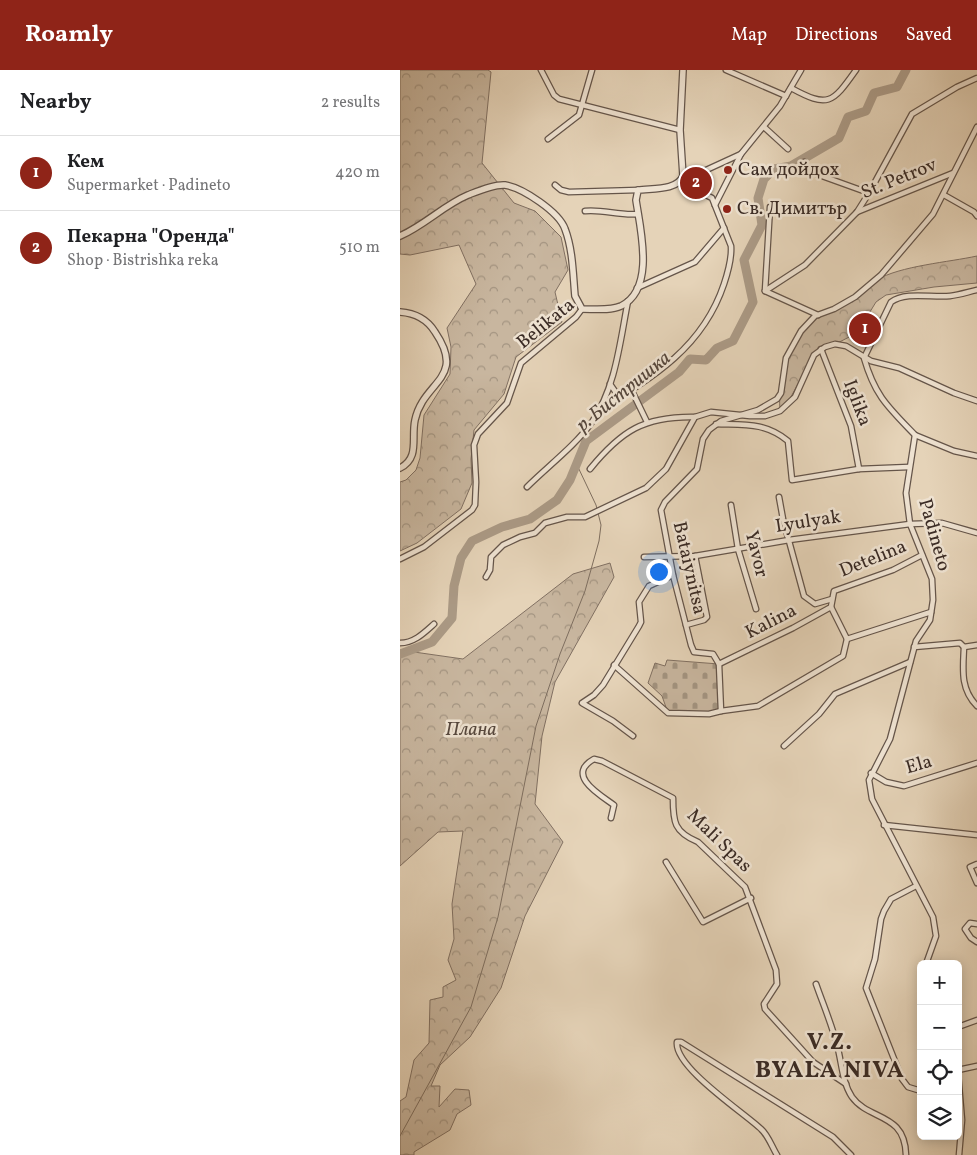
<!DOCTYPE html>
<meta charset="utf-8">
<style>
:root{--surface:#fff;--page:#f6f6f6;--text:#202124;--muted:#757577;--line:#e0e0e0;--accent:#8f2418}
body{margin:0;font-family:Vollkorn,serif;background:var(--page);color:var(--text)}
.controls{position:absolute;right:15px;bottom:15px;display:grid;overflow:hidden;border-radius:8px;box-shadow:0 2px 12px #0003}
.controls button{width:45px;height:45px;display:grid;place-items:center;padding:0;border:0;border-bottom:1px solid var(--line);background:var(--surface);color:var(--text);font:25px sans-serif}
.you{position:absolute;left:258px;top:501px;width:18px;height:18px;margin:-12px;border:4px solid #fff;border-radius:50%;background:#1a73e8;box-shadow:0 0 0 8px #1a73e833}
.badge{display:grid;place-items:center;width:32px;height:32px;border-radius:50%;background:var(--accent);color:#fff;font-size:16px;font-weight:700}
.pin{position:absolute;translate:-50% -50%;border:2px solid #fff;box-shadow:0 1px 5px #0006}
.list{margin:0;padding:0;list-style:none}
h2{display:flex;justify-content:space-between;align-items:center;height:65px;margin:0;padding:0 20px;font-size:21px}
h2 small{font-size:16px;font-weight:400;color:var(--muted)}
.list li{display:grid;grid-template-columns:32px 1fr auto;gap:15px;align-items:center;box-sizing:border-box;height:75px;padding:0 20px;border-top:1px solid var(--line)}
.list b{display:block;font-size:19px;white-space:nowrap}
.list p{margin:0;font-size:16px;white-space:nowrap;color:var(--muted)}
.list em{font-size:16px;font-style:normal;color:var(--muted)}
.icon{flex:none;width:28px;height:28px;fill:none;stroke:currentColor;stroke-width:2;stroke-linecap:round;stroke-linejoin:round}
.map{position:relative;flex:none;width:577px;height:1085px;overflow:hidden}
header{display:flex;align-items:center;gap:30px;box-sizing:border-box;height:70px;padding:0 25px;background:var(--accent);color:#fff}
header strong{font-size:24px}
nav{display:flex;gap:28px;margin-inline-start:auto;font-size:18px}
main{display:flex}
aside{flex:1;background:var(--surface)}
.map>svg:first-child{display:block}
.forest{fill:url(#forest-crowns);stroke:#817062}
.cemetery{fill:url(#cemetery-stones);stroke:#817062}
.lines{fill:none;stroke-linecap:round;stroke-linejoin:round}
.stream{stroke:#7e6e5f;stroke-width:1}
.river{stroke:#ab9a86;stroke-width:9}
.minor-casing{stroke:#65554a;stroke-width:7}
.tertiary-casing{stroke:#65554a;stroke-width:8}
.minor{stroke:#eee2d1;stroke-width:4.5}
.tertiary{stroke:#eee2d1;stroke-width:5.5}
.poi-dot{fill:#8f2418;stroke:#eee2d1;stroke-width:2}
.labels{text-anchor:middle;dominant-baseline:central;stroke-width:5;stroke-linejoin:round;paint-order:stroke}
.poi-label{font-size:19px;fill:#3a2b25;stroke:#eee2d1;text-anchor:start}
.street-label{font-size:19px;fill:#3a2b25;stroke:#eee2d1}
.park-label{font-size:19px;font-style:italic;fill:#56473d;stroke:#eee2d1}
.water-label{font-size:20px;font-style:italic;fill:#56473d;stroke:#eee2d1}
.district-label{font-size:24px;font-weight:bold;letter-spacing:1px;fill:#3a2b25;stroke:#eee2d1}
</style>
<header>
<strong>Roamly</strong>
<nav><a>Map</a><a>Directions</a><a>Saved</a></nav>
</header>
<main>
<aside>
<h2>Nearby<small>2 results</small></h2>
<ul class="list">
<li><span class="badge">1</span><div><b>Кем</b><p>Supermarket · Padineto</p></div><em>420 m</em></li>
<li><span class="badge">2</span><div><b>Пекарна &quot;Оренда&quot;</b><p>Shop · Bistrishka reka</p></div><em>510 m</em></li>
</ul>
</aside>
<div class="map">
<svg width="577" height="1085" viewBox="0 0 577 1085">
<defs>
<pattern id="forest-crowns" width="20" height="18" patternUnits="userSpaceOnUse" patternTransform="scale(1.25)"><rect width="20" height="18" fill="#c8b69f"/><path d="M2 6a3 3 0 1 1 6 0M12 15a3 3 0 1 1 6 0" fill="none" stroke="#a39481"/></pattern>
<pattern id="cemetery-stones" width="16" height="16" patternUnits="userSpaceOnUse" patternTransform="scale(1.25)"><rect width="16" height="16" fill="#c8b69f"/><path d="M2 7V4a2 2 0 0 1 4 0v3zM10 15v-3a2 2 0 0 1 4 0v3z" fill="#a39481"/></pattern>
</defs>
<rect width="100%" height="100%" fill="#e5d3b8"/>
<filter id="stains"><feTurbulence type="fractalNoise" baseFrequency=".004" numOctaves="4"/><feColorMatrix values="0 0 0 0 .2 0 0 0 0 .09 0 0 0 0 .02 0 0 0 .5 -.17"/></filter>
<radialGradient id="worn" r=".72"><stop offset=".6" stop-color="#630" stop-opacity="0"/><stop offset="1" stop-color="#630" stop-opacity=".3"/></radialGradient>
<g class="forest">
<path d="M0,0h88l3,2 -9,91 32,40 21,8 26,26 7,33 -13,22 7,30 -46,35 -12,37 -30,36 -3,29 1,24 -11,26 -44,34 -17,8v-69l6,-2 10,-10 4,-12 4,-43 26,-41 1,-27 -4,-19 29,-44 -17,-39 -49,10 -10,-1z"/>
<path d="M577,186v27l-43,4 -48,8 -10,7 -19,31 -43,22 -27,49 -7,5c-3,-26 12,-78 35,-93 9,-6 22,-7 32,-13 12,-6 20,-15 30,-23 22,-14 73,-18 100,-24z"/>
<path d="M210,493l4,14 -59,105 -13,54 -7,68 28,38 -38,74 -24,72 -31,49 -30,28 -9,21h9l-1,21 16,-18 14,1 2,15 -14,9 -7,16 -36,22v3h-14v-54l6,-4 8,-37 15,-17 1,-43 13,-3v-10l13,-7 -8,-20 6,-21 -2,-35 11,-73 -25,1 -38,34v-216l63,9 110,-85z"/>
</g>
<path class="cemetery" d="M267,590l52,4 2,47 -12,3 -41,-1 -6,-17 -14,-13 7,-20 10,3z"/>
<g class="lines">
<path class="stream" d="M0,1066l71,-129 27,-90 38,-191 24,-72 25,-63 14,-50 2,-16 -5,-20 -19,-40"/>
<path class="river" d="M0,584l32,-12 20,-24 2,-32 7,-28 11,-17 30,-14 28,-8 27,-19 13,-20 16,-39 93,-69 11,-13 16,1 11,-12 16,-7 20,-39 -9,-42 18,-35 -4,-27 6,-19 10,-10 17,-3 48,-28 9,-21 18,-6 8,-18 23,-6 9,-17"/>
<g class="minor-casing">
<g id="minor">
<path d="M141,0l13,25 5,4 121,31"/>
<path d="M326,0l60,26"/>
<path d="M391,18c37,20 41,16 65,-18"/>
<path d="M364,57l24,22"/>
<path d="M148,69l31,-24 13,-45"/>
<path d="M404,92l4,9 61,22"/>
<path d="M280,112l61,-28 39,-48 21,-36"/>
<path d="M155,115l6,5 8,2 69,-2"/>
<path d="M544,125l30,17 3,4"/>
<path d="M315,135l26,-51"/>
<path d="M370,137l-5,84 53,24"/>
<path d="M185,141c18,-2 35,5 53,3"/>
<path d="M457,142l96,-39"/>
<path d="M237,218l58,-26 29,-34"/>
<path d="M365,221l40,-26 52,-53 12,-19 43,-79 45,-27 20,-9"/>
<path d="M421,279l30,77 8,43"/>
<path d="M210,314l9,13"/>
<path d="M232,321l15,31"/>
<path d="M200,339c54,-32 103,-62 124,-125 4,-12 8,-25 7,-38l-19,-48 -32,-16"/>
<path d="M316,354c28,1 49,-2 72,17l4,39 67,-11 50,-2"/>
<path d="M515,365l39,16 23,5"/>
<path d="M190,399c31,-38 54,-53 105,-52"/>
<path d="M127,417c21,-21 48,-41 65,-65 24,-35 28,-81 36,-121"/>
<path d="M379,427l4,22 21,77 11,8 17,-5"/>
<path d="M331,435l7,44 18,60"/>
<path d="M522,485l-29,15 -59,21 -3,16 -38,21 -74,36 -6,-10 -19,-2 -3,-7 -18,-70 -12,-65 4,-8 32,-33 6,-30 6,-9 12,-9 37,-11 19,-11 4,-6 5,-35 15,-27 14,-15 19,-7 21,-12 26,-22 52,-61 44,-87"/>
<path d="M244,487l51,-1 94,-16 121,-16 32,-1 35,10"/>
<path d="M0,489l24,-12 48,-37 3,-5 1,-23 -2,-37 4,-11 29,-31 14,-40 55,-46 6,-8"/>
<path d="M86,507l4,-7 1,-13 12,-12 17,-8 15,-4 10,-10 22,-6h18l61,-29 20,-19 29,-52 16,-5 39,4h15l15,-5 15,-14 19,-42 11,-8 10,-3 11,2 25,15 28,7 55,25 23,8"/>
<path d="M431,537l16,32 84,-27"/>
<path d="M286,555l18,-5 3,-3 -12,-61"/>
<path d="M0,573c14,0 24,-10 34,-19"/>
<path d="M514,577l46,-4 4,4 13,-2"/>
<path d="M564,577c-1,22 -4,42 13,59"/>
<path d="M319,594l2,47 37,-5 85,-50 4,-17"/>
<path d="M214,595l54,48 41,1 12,-3"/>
<path d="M233,666l-20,-15 -31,-18 12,-8 9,-10 36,-59 2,-4 -2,-20 10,-16 24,-11"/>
<path d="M384,676l35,-32 16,-20 75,-32"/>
<path d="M471,703l15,9 18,4 73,-23"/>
<path d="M211,748l3,-13c-14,-10 -49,-30 -20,-46l8,2 71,37c0,24 1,34 25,44l47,45 31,83 1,14 -13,20 1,5 48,53 33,22"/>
<path d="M484,755l93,10"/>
<path d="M266,792l37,60 48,-24"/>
<path d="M577,794l-7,3 7,16"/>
<path d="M516,816l-25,13 -7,12 -3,8 -6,40 -9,29 36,91 6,8 13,4"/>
<path d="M577,854l-7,-1 -5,6 6,9 6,4"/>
<path d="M526,894l10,-28 -3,-19 -61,-118 -3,-19 21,-41 26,-98 14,-21 3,-20 -1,-21 -22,-55 -4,-31 9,-58c-27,-28 -40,-39 -51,-77l27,-56c15,-11 41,-4 59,-6 9,-1 18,-4 27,-6"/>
<path d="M416,914c7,20 16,41 21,61 5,18 5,37 15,52 17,24 53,15 54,58"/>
<path d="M558,957l19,-7"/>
<path d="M558,1000l19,-4"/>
<path d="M558,1003l4,47 -3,35"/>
<path d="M377,1085c-5,-8 -9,-20 -16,-26 -18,-17 -87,-62 -84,-87h4l152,95 18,18"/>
</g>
</g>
<g class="tertiary-casing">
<g id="tertiary">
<path d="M0,166c25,-11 44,-31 68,-41 10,-4 26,-11 37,-10 18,3 54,27 60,44 8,21 8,46 10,67l7,13c13,0 28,2 39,-3 35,-17 19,-78 15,-106l2,-10c14,-2 39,1 45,-14l-3,-46 3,-60"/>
<path d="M0,242c15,1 27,7 35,20 32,47 -12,49 -20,88 -4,18 5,38 -15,48"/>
</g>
</g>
<use href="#minor" class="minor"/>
<use href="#tertiary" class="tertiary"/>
</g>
<g class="poi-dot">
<circle cx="328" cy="100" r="5"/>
<circle cx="327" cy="139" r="5"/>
</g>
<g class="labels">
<g class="poi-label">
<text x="338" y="100">Сам дойдох</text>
<text x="337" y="139">Св. Димитър</text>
</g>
<g class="street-label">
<text transform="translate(499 109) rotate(-22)">St. Petrov</text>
<text transform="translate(146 254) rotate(-39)">Belikata</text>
<text transform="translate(457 333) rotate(69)">Iglika</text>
<text transform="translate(408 452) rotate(-9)">Lyulyak</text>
<text transform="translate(534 465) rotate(74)">Padineto</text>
<text transform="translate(356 484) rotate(76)">Yavor</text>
<text transform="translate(473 489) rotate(-22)">Detelina</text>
<text transform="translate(289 498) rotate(77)">Bataiynitsa</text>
<text transform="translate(371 552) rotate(-27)">Kalina</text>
<text transform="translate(519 695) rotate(-16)">Ela</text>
<text transform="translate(319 771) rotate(44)">Mali Spas</text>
</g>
<g class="park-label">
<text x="71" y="660">Плана</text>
</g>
<g class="water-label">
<text transform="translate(224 322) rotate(-39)">р. Бистришка</text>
</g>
<g class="district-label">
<text x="430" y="973">V.Z.<tspan x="430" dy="28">BYALA NIVA</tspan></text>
</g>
</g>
<rect width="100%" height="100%" filter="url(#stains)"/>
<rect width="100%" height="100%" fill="url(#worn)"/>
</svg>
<div class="controls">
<button>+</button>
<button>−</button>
<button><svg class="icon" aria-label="locate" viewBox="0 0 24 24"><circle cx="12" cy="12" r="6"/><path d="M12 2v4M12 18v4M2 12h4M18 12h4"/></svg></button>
<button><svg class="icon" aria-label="layers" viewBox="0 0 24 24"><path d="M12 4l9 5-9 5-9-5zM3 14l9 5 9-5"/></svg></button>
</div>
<div class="you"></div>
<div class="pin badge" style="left:465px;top:259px">1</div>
<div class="pin badge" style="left:296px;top:113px">2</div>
</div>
</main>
